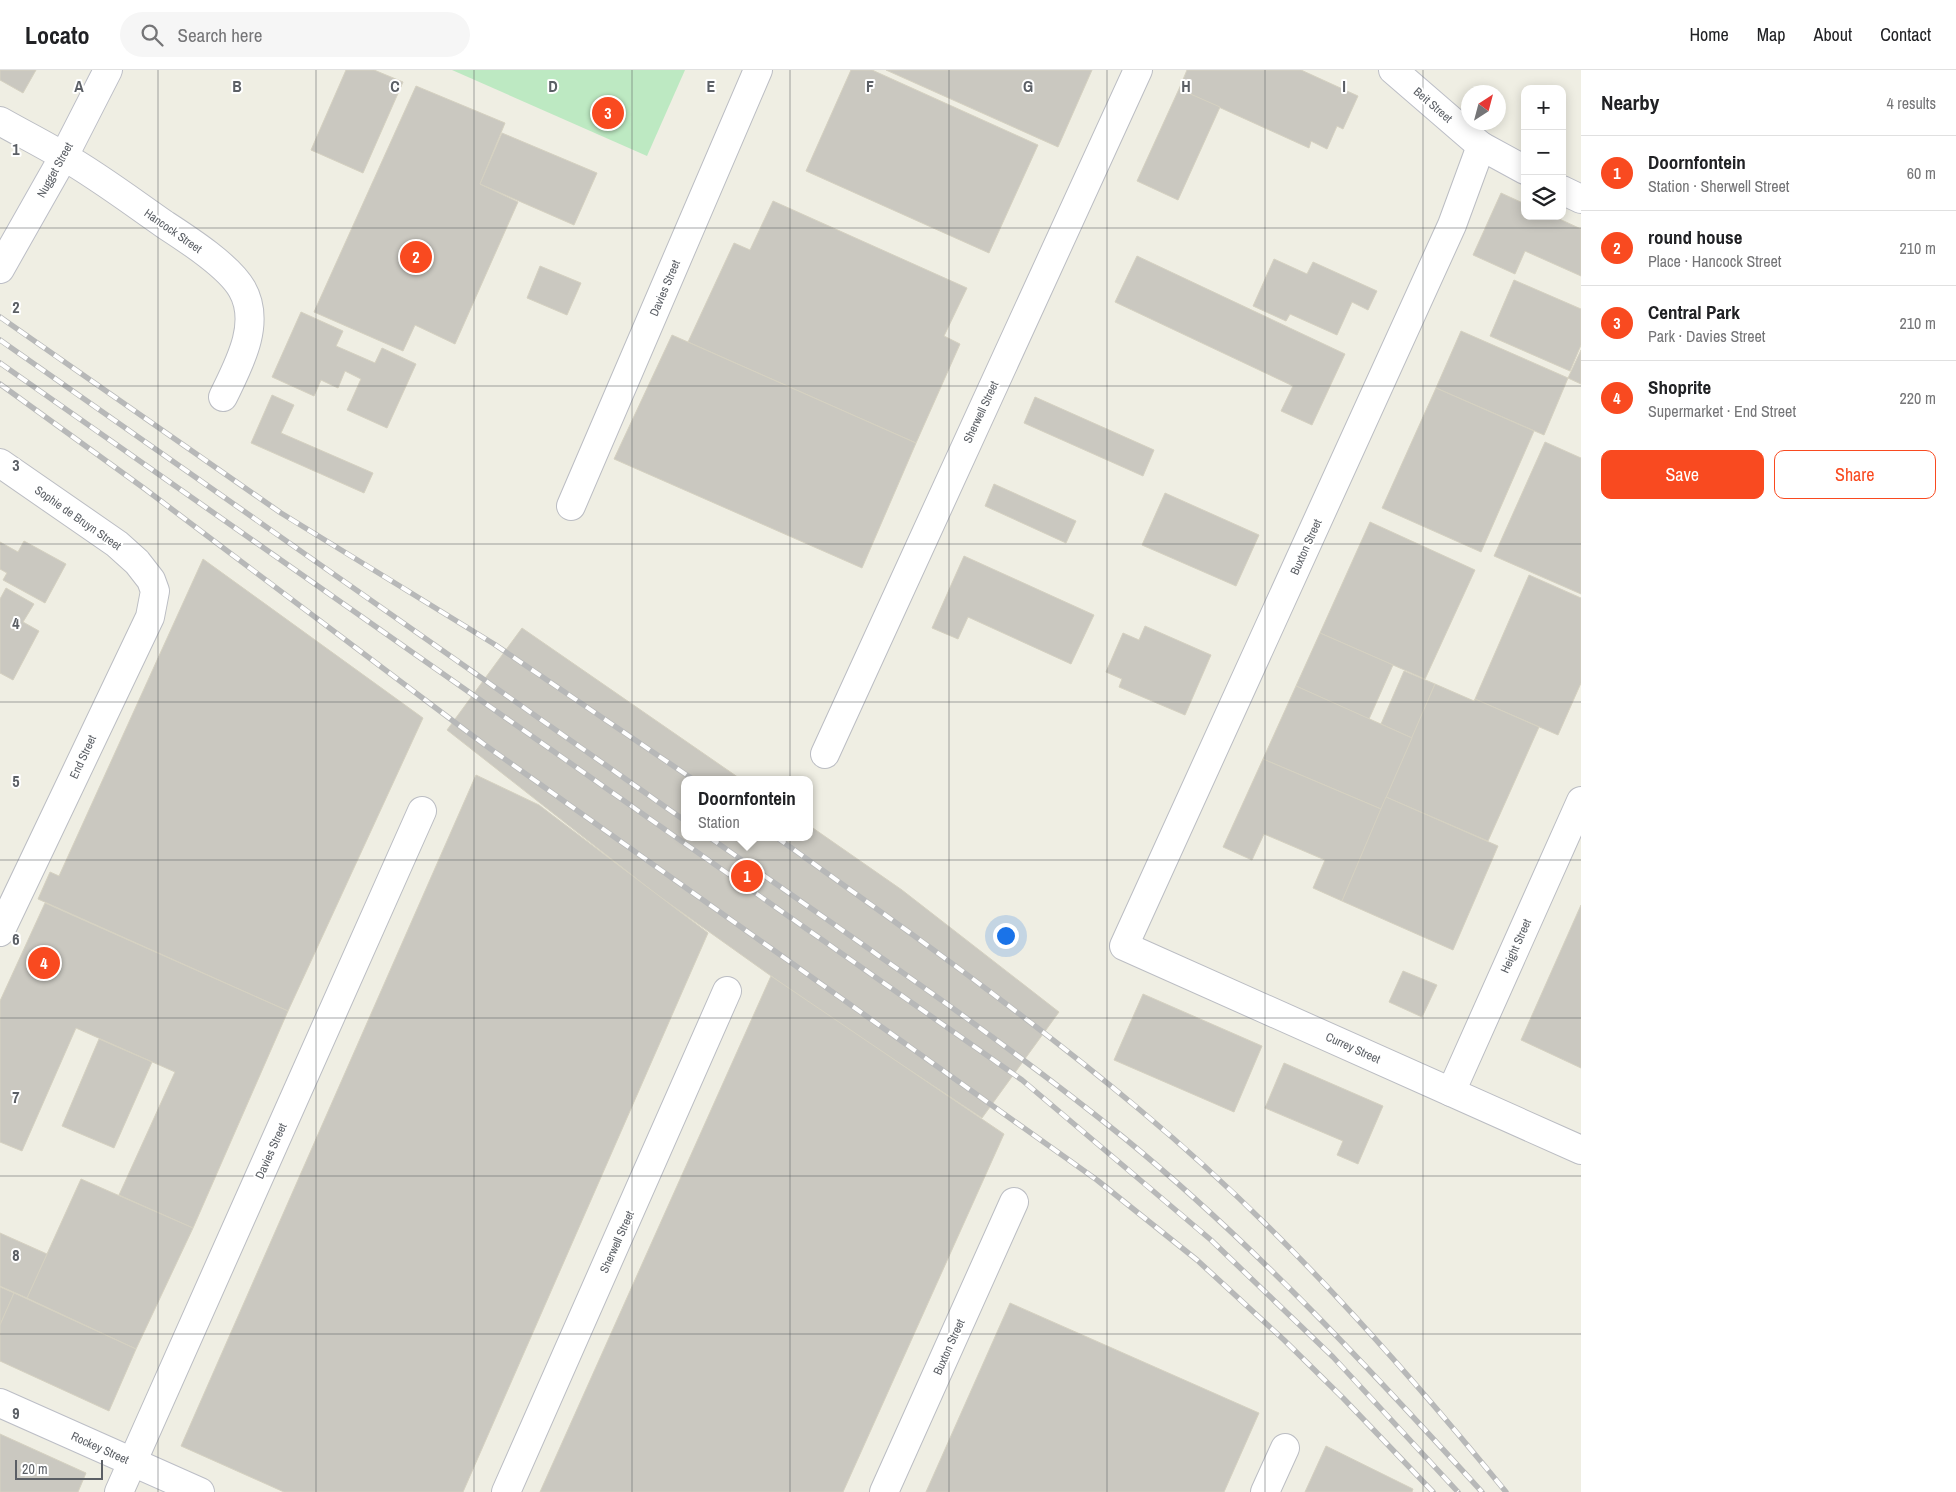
<!DOCTYPE html>
<meta charset="utf-8">
<style>
:root{--surface:#fff;--page:#f6f6f6;--text:#202124;--muted:#757577;--line:#e0e0e0;--accent:#f94a20}
body{margin:0;font-family:"Archivo Narrow",sans-serif;background:var(--page);color:var(--text)}
.controls{position:absolute;right:15px;top:15px;display:grid;overflow:hidden;border-radius:10px;box-shadow:0 2px 12px #0003}
.controls button{width:45px;height:45px;display:grid;place-items:center;padding:0;border:0;border-bottom:1px solid var(--line);background:var(--surface);color:var(--text);font:25px sans-serif}
.compass{position:absolute;left:1461px;top:15px;width:45px;height:45px;border-radius:50%;background:var(--surface);box-shadow:0 2px 12px #0003;rotate:36deg}
.scale{position:absolute;left:15px;bottom:12px;width:88px;box-sizing:border-box;padding-left:5px;border:2px solid #5b5f65;border-top:0;font-size:14px;line-height:18px;white-space:nowrap;color:#5b5f65;-webkit-text-stroke:4px #fff;paint-order:stroke}
.you{position:absolute;left:1005px;top:865px;width:18px;height:18px;margin:-12px;border:4px solid #fff;border-radius:50%;background:#1a73e8;box-shadow:0 0 0 8px #1a73e833}
.badge{display:grid;place-items:center;width:32px;height:32px;border-radius:50%;background:var(--accent);color:#fff;font-size:16px;font-weight:700}
.pin{position:absolute;translate:-50% -50%;border:2px solid #fff;box-shadow:0 1px 5px #0006}
.popup{position:absolute;left:681px;top:706px;width:132px;height:65px;box-sizing:border-box;display:grid;place-content:center;border-radius:10px;background:var(--surface);filter:drop-shadow(0 1px 4px #0005);font-size:16px;white-space:nowrap;color:var(--muted)}
.popup b{font-size:19px;color:var(--text)}
.popup::after{content:'';position:absolute;left:50%;top:100%;margin-left:-10px;border:10px solid transparent;border-top-color:var(--surface)}
.list{margin:0;padding:0;list-style:none}
h2{display:flex;justify-content:space-between;align-items:center;height:65px;margin:0;padding:0 20px;font-size:21px}
h2 small{font-size:16px;font-weight:400;color:var(--muted)}
.list li{display:grid;grid-template-columns:32px 1fr auto;gap:15px;align-items:center;box-sizing:border-box;height:75px;padding:0 20px;border-top:1px solid var(--line)}
.list b{display:block;font-size:19px;white-space:nowrap}
.list p{margin:0;font-size:16px;white-space:nowrap;color:var(--muted)}
.list em{font-size:16px;font-style:normal;color:var(--muted)}
.actions{display:flex;gap:10px;padding:15px 20px}
.actions a{flex:1;padding:11px 0;border:1px solid var(--accent);border-radius:10px;text-align:center;font-size:18px;color:var(--accent)}
.actions .main{background:var(--accent);color:#fff}
.icon{flex:none;width:28px;height:28px;fill:none;stroke:currentColor;stroke-width:2;stroke-linecap:round;stroke-linejoin:round}
.map{position:relative;flex:none;width:1581px;height:1422px;overflow:hidden}
header{display:flex;align-items:center;gap:30px;box-sizing:border-box;height:70px;padding:0 25px;background:var(--surface);border-bottom:1px solid var(--line)}
header strong{font-size:24px}
nav{display:flex;gap:28px;margin-inline-start:auto;font-size:18px}
.search{width:350px;height:45px;background:var(--page);display:flex;align-items:center;gap:12px;box-sizing:border-box;padding:0 18px;border-radius:28px;color:var(--muted);font-size:19px}
main{display:flex}
aside{flex:1;background:var(--surface)}
.map>svg:first-child{display:block}
.green{fill:#bde9c2}
.building{fill:#cac8c0;stroke:#d5d1c1}
.lines{fill:none;stroke-linecap:round;stroke-linejoin:round}
.street-casing{stroke:#bbbdc3;stroke-width:30}
.secondary-casing{stroke:#bcbec6;stroke-width:30}
.street{stroke:#fff;stroke-width:28}
.secondary{stroke:#fff;stroke-width:28}
.rail-casing{stroke:#b7b8b8;stroke-width:5.5}
.rail{stroke:#fff;stroke-width:4;stroke-dasharray:11;stroke-linecap:butt}
.grid{fill:none;stroke:#5b5f65;stroke-width:1;stroke-opacity:0.55}
.labels{text-anchor:middle;dominant-baseline:central;stroke-width:4;stroke-linejoin:round;paint-order:stroke}
.street-label{font-size:12px;fill:#5b5f65;stroke:#fff}
.grid-label{font-size:16px;text-anchor:middle;font-weight:bold;fill:#5b5f65;stroke:#fff;stroke-width:4;stroke-linejoin:round;paint-order:stroke}
</style>
<header>
<strong>Locato</strong>
<div class="search"><svg class="icon" aria-label="search" viewBox="0 0 24 24"><circle cx="10" cy="10" r="6"/><path d="M15 15l6 6"/></svg>Search here</div>
<nav><a>Home</a><a>Map</a><a>About</a><a>Contact</a></nav>
</header>
<main>
<div class="map">
<svg width="1581" height="1422" viewBox="0 0 1581 1422">
<rect width="100%" height="100%" fill="#efeee3"/>
<path class="green" d="M452,0h233l-38,86z"/>
<g class="building">
<path d="M0,0h36l-13,23 -23,-13z"/>
<path d="M346,0h28l29,12 -40,91 -52,-23z"/>
<path d="M851,0h21l166,75 -49,108 -183,-82z"/>
<path d="M886,0h206l-34,77z"/>
<path d="M1187,0h114l57,26 -15,33 -6,-3 -10,23 -16,-8 -2,7 -130,-59z"/>
<path d="M416,16l89,37 -25,61 38,18 -63,142 -40,-19 -12,26 -89,-39z"/>
<path d="M1179,19l41,18 -42,93 -41,-19z"/>
<path d="M502,63l95,40 -23,52 -94,-41z"/>
<path d="M1501,123l24,11v12h28l28,13v47l-56,-25 -10,23 -42,-19z"/>
<path d="M773,131l194,87 -23,48 16,8 -44,99 -228,-101 46,-99 16,7z"/>
<path d="M1137,186l208,98 -33,71 -31,-14 12,-25 -178,-84z"/>
<path d="M1274,189l33,15 6,-12 64,29 -9,19 -16,-8 -15,33 -47,-21 -4,7 -33,-15z"/>
<path d="M540,196l41,17 -14,32 -40,-17z"/>
<path d="M1514,210l67,29v36l-11,26 -80,-35z"/>
<path d="M301,242l42,19 -7,15 39,17 7,-15 34,16 -29,64 -40,-18 14,-31 -16,-8 -7,17 -17,-8 -7,16 -42,-19z"/>
<path d="M1461,261l107,47 -24,57 -108,-47z"/>
<path d="M672,265l244,108 -54,125 -248,-109z"/>
<path d="M1581,280v34l-13,-6z"/>
<path d="M1436,318l98,43 -53,121 -99,-44z"/>
<path d="M272,325l22,10 -13,28 92,40 -9,20 -113,-50z"/>
<path d="M1035,327l119,53 -11,26 -119,-53z"/>
<path d="M1545,372l36,16v136l-87,-38z"/>
<path d="M994,414l82,37 -10,22 -81,-37z"/>
<path d="M1165,423l94,42 -23,51 -94,-41z"/>
<path d="M1370,452l105,48 -50,109 -105,-46z"/>
<path d="M24,471l42,23 -21,39 -42,-23 4,-7 -7,-4v-27l18,10z"/>
<path d="M964,486l130,59 -23,49 -103,-47 -10,22 -26,-11z"/>
<path d="M203,489l220,159 -135,293 -250,-112 12,-27 9,4z"/>
<path d="M1529,505l52,23v85l-23,52 -83,-36z"/>
<path d="M6,518l28,16 -11,18 16,9 -26,49 -13,-7v-74z"/>
<path d="M1145,556l66,29 -26,60 -66,-28 3,-8 -16,-7 17,-39 16,7z"/>
<path d="M522,558l220,152h-58v57h126v-11l92,64 157,122 -77,106 -166,-110 -160,-114 -209,-164z"/>
<path d="M1320,563l73,32 -24,54 -73,-33z"/>
<path d="M1404,601l31,13 -23,54 -31,-14z"/>
<path d="M1435,614l39,17 1,-2 64,28 -51,114 -102,-44z"/>
<path d="M1296,616l116,52 -31,71 -118,-50z"/>
<path d="M1263,689l118,50 -39,92 -29,-13 12,-28 -61,-26 -12,26 -29,-13z"/>
<path d="M476,705l63,30 169,128 -245,559h-179l-103,-46z"/>
<path d="M1386,727l112,49 -45,104 -111,-49z"/>
<path d="M45,833l243,108 -95,217 -74,-33 56,-123 -99,-44 -54,123 -22,-9v-141z"/>
<path d="M1581,835v163l-60,-28z"/>
<path d="M1403,901l34,14 -15,32 -33,-15z"/>
<path d="M771,906l233,158 -161,358h-303z"/>
<path d="M1143,924l119,52 -28,66 -120,-52z"/>
<path d="M99,969l53,23 -38,86 -52,-22z"/>
<path d="M1284,993l99,43 -25,58 -21,-9 6,-14 -78,-33z"/>
<path d="M81,1109l112,49 -57,121 -109,-51z"/>
<path d="M0,1163l47,21 -20,44 -27,-12z"/>
<path d="M0,1217l14,6 -14,32z"/>
<path d="M14,1223l122,56 -27,62 -109,-50v-36z"/>
<path d="M1010,1233l249,110 -35,79h-298z"/>
<path d="M0,1364l86,39 -8,19h-78z"/>
<path d="M1326,1376l87,43 -1,3h-107z"/>
</g>
<g class="lines">
<g class="street-casing">
<g id="street">
<path d="M0,51c21,12 43,23 63,35 35,20 68,45 101,68 23,15 65,42 78,65 20,35 -4,77 -19,108"/>
<path d="M1481,76l-29,79 -328,721 457,204"/>
<path d="M0,393l117,81 20,18 14,18 4,11 -5,26 -150,315"/>
<path d="M571,436l187,-436"/>
<path d="M825,684l313,-684"/>
<path d="M1451,1022l130,-291"/>
<path d="M119,1422l303,-681"/>
<path d="M506,1422l221,-501"/>
<path d="M884,1422l130,-290"/>
<path d="M1265,1422l20,-44"/>
</g>
</g>
<g class="secondary-casing">
<g id="secondary">
<path d="M1393,0l88,76 44,24"/>
<path d="M1562,120l19,9"/>
<path d="M0,199l64,-113 44,-86"/>
<path d="M0,1333l200,89"/>
</g>
</g>
<use href="#street" class="street"/>
<use href="#secondary" class="secondary"/>
<g class="rail-casing">
<g id="rail">
<path d="M0,247l281,196 213,131 200,136"/>
<path d="M0,270l684,480"/>
<path d="M0,293l1022,717 189,160 122,117 125,135"/>
<path d="M0,314l145,105 340,256 612,435 100,80 87,80 59,58 90,94"/>
<path d="M709,767c139,98 281,193 414,300 130,106 246,231 359,355"/>
<path d="M776,767c124,88 248,176 364,273 136,113 255,246 366,382"/>
</g>
</g>
<use href="#rail" class="rail"/>
</g>
<path class="grid" d="M158,0v1422M316,0v1422M474,0v1422M632,0v1422M790,0v1422M949,0v1422M1107,0v1422M1265,0v1422M1423,0v1422M0,158h1581M0,316h1581M0,474h1581M0,632h1581M0,790h1581M0,948h1581M0,1106h1581M0,1264h1581"/>
<g class="labels">
<g class="street-label">
<text transform="translate(1433 35) rotate(41)">Beit Street</text>
<text transform="translate(55 100) rotate(-61)">Nugget Street</text>
<text transform="translate(173 161) rotate(35)">Hancock Street</text>
<text transform="translate(665 218) rotate(-67)">Davies Street</text>
<text transform="translate(981 342) rotate(-65)">Sherwell Street</text>
<text transform="translate(78 448) rotate(35)">Sophie de Bruyn Street</text>
<text transform="translate(1306 477) rotate(-66)">Buxton Street</text>
<text transform="translate(83 687) rotate(-65)">End Street</text>
<text transform="translate(1516 876) rotate(-66)">Height Street</text>
<text transform="translate(1353 978) rotate(24)">Currey Street</text>
<text transform="translate(271 1081) rotate(-66)">Davies Street</text>
<text transform="translate(617 1172) rotate(-66)">Sherwell Street</text>
<text transform="translate(949 1277) rotate(-66)">Buxton Street</text>
<text transform="translate(100 1378) rotate(24)">Rockey Street</text>
</g>
</g>
<g class="grid-label">
<text x="79" y="22">A</text>
<text x="237" y="22">B</text>
<text x="395" y="22">C</text>
<text x="553" y="22">D</text>
<text x="711" y="22">E</text>
<text x="870" y="22">F</text>
<text x="1028" y="22">G</text>
<text x="1186" y="22">H</text>
<text x="1344" y="22">I</text>
<text x="16" y="85">1</text>
<text x="16" y="243">2</text>
<text x="16" y="401">3</text>
<text x="16" y="559">4</text>
<text x="16" y="717">5</text>
<text x="16" y="875">6</text>
<text x="16" y="1033">7</text>
<text x="16" y="1191">8</text>
<text x="16" y="1349">9</text>
</g>
</svg>
<div class="controls">
<button>+</button>
<button>−</button>
<button><svg class="icon" aria-label="layers" viewBox="0 0 24 24"><path d="M12 4l9 5-9 5-9-5zM3 14l9 5 9-5"/></svg></button>
</div>
<svg class="compass" viewBox="-18 -18 36 36"><path d="M0-13l5 13h-10z" fill="#e53935"/><path d="M0 13l5-13h-10z" fill="#757577"/></svg>
<div class="scale">20 m</div>
<div class="you"></div>
<div class="pin badge" style="left:747px;top:806px">1</div>
<div class="popup"><b>Doornfontein</b>Station</div>
<div class="pin badge" style="left:416px;top:187px">2</div>
<div class="pin badge" style="left:608px;top:43px">3</div>
<div class="pin badge" style="left:44px;top:893px">4</div>
</div>
<aside>
<h2>Nearby<small>4 results</small></h2>
<ul class="list">
<li><span class="badge">1</span><div><b>Doornfontein</b><p>Station · Sherwell Street</p></div><em>60 m</em></li>
<li><span class="badge">2</span><div><b>round house</b><p>Place · Hancock Street</p></div><em>210 m</em></li>
<li><span class="badge">3</span><div><b>Central Park</b><p>Park · Davies Street</p></div><em>210 m</em></li>
<li><span class="badge">4</span><div><b>Shoprite</b><p>Supermarket · End Street</p></div><em>220 m</em></li>
</ul>
<div class="actions"><a class="main">Save</a><a>Share</a></div>
</aside>
</main>
